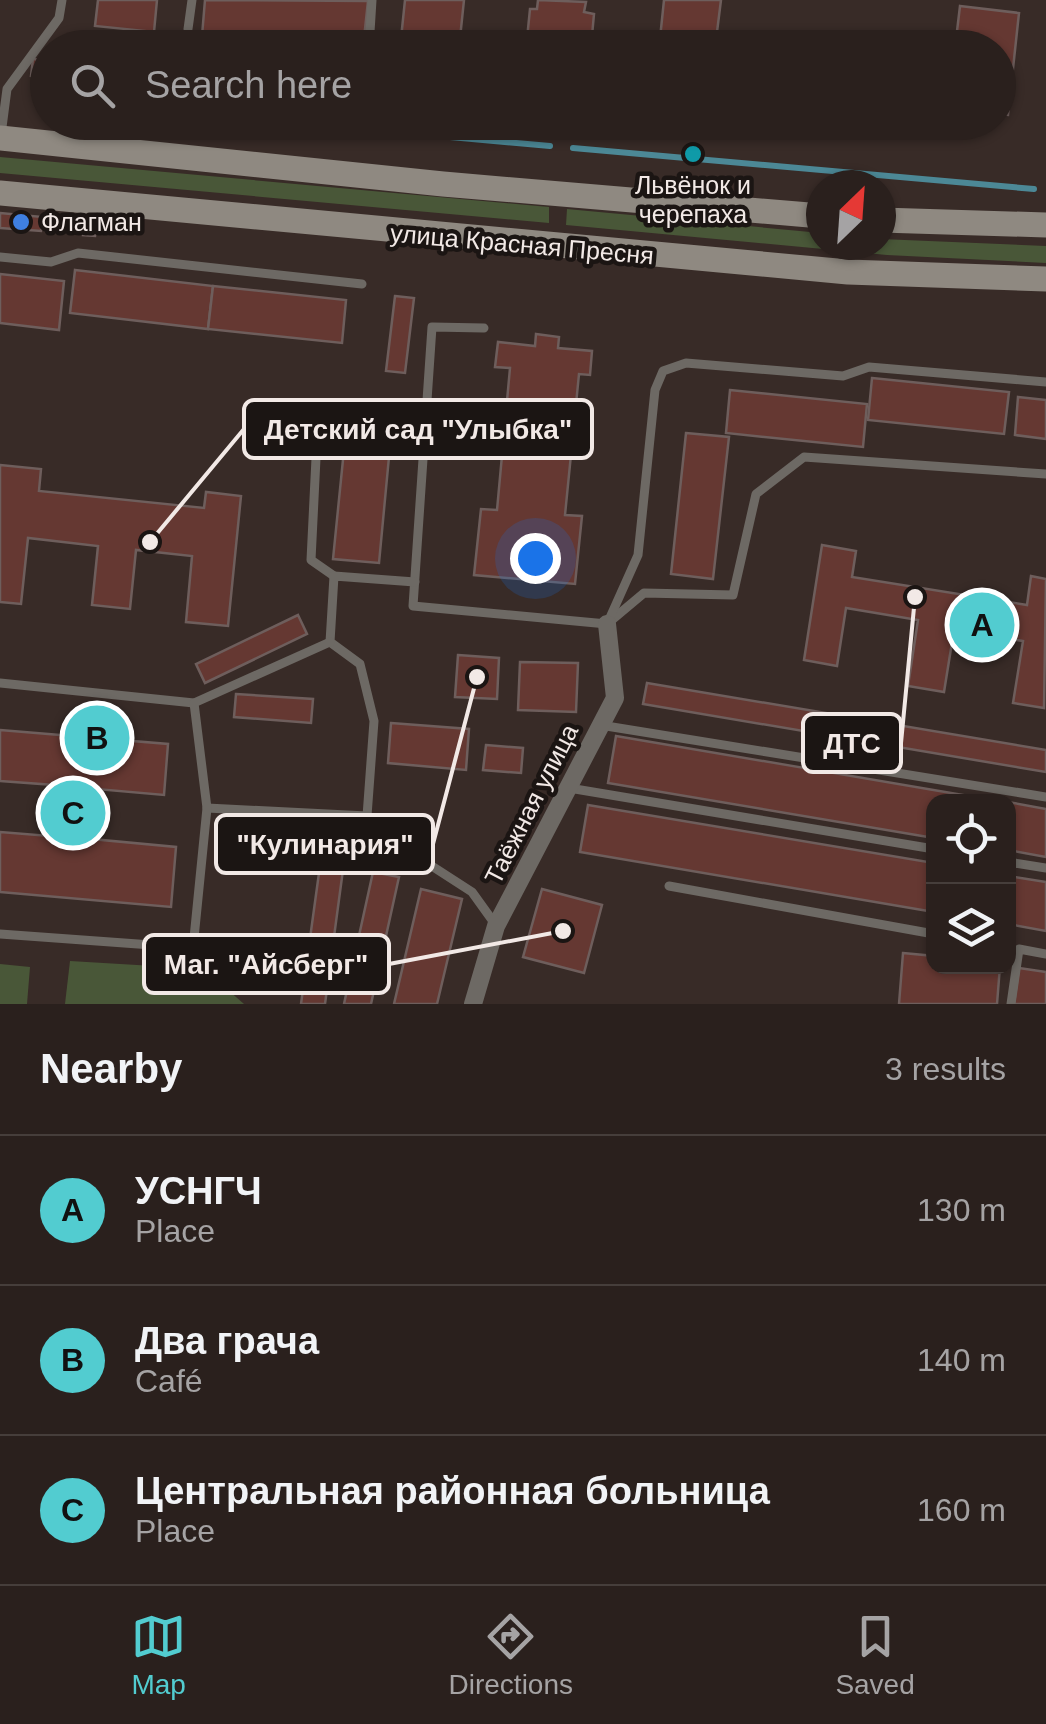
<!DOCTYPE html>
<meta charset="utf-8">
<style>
:root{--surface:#2a201d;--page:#322826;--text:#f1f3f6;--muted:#a5a3a4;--line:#463e3b;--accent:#52ccd0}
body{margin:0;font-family:Helvetica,sans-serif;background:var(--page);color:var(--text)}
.controls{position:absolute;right:30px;bottom:30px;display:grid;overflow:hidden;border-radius:20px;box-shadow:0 2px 8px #0004}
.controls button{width:90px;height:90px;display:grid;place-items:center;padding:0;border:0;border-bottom:2px solid var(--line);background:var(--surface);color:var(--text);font:50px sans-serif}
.compass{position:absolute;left:806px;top:170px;width:90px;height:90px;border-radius:50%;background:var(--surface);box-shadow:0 2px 8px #0004;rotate:25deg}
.you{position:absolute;left:535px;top:558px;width:35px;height:35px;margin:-25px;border:8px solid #fff;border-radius:50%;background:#1a73e8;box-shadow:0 0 0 15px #1a73e833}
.badge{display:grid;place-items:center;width:65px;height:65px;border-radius:50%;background:var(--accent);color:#111;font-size:32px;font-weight:700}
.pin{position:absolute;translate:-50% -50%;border:5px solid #fff;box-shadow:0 2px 10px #0006}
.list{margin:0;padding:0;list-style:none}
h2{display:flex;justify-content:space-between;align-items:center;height:130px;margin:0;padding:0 40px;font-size:42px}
h2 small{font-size:32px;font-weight:400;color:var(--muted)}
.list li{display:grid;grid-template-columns:65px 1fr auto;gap:30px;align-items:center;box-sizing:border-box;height:150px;padding:0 40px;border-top:2px solid var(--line)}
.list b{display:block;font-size:38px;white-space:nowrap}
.list p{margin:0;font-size:32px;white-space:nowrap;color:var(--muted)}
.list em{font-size:32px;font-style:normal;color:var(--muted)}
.icon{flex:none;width:55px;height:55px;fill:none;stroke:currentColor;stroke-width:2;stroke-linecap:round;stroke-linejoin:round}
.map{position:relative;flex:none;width:1046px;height:1004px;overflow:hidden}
.search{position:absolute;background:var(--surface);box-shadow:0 2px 8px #0004;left:30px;right:30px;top:30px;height:110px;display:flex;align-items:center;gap:25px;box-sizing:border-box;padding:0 35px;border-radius:55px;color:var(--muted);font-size:38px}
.sheet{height:580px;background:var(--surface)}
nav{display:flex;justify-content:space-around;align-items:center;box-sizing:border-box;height:140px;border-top:2px solid var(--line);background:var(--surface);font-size:28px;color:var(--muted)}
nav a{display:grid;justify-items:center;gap:5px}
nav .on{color:var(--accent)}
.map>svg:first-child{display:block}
.green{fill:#495738}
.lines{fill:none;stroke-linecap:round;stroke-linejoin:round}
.stream{stroke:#4c8896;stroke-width:6}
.building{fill:#653832;stroke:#6e5e5c;stroke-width:2.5}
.lane{stroke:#6d6964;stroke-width:9}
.street{stroke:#6d6964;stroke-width:18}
.secondary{stroke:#8f8981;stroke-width:25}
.culture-dot{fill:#0f9aa8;stroke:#1b1513;stroke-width:4}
.shop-dot{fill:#3f7fe0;stroke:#1b1513;stroke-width:4}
.labels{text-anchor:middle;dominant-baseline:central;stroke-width:9;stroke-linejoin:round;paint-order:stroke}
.poi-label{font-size:25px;fill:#f2e9e6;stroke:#1b1513}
.street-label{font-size:25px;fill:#f2e9e6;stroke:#1b1513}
.leader{fill:none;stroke:#f2e9e6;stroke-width:4}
.callout-dot{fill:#f2e9e6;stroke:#1b1513;stroke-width:4}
.callout{fill:#1b1513;stroke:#f2e9e6;stroke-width:4}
.callout-label{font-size:28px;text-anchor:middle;font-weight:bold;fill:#f2e9e6}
</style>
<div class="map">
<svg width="1046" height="1004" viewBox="0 0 1046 1004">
<rect width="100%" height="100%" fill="#382b27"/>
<g class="green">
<path d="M0,157l549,50v16l-549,-50z"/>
<path d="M567,209l254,24v12h60v-6l165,7v17l-159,-8 -321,-30z"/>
<path d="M70,961l134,8 40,35h-179z"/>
<path d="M0,964l30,3 -3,37h-27z"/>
</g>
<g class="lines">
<g class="stream">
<path d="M286,122l264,24"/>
<path d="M573,148l461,41"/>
</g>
</g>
<g class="building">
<path d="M98,0h59l-3,32 -59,-6z"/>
<path d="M205,0l163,1 -5,47h-162z"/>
<path d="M405,0h59l-5,48h-59z"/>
<path d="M538,0l48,2 -2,10 10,2 -2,22 12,2 -1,10h-86l1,-10 9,1 3,-30h7z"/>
<path d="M664,0h57l-6,48h-56z"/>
<path d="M960,6l59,7 -11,102 -10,-1v-66h-43z"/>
<path d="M33,59l15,2v17l-17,-2z"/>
<path d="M766,122h131l-1,9z"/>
<path d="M0,213l43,4 -2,14 -41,-3z"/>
<path d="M84,224h12l-1,12 -12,-1z"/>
<path d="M75,270l138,16 -5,43 -138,-16z"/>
<path d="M0,274l64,7 -5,49 -59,-7z"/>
<path d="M213,286l133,14 -4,43 -134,-14z"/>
<path d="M395,296l19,2 -9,75 -19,-2z"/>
<path d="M536,334l23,3 -1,11 34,3 -2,24 -11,-1 -14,141 17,1 -7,68 -101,-9 7,-66 16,1 13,-142 -15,-1 3,-25 37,4z"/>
<path d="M872,378l137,14 -5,42 -136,-14z"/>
<path d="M730,390l137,14 -4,43 -137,-14z"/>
<path d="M1018,397l28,3v39l-31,-4z"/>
<path d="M347,420l45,5 -13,138 -46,-4z"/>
<path d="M686,433l43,4 -16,142 -42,-5z"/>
<path d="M0,465l41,4 -2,22 165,17 2,-16 35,4 -13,130 -42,-4 6,-66 -56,-6 -6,59 -38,-4 6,-59 -70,-8 -7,66 -21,-2z"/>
<path d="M822,545l34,6 -4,26 175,28 4,-29 15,3 -2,129 -31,-5 10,-62 -69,-11 -10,62 -36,-6 10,-66 -72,-12 -9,58 -33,-6z"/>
<path d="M298,615l9,19 -102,49 -9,-19z"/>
<path d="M458,655l41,3 -2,41 -42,-2z"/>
<path d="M520,662l58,1 -2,49 -58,-2z"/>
<path d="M647,683l399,67v22l-403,-68z"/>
<path d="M236,694l77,5 -2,24 -77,-6z"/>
<path d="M391,723l78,6 -3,41 -78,-7z"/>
<path d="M0,730l168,14 -4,51 -67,-6 -5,50 84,8 -5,60 -171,-15v-60l49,4 5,-51 -54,-4z"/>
<path d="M616,736l388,66h-70v36l-326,-55z"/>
<path d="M486,745l37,3 -2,25 -38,-3z"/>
<path d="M1008,802l38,7v48l-38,-7z"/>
<path d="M588,805l346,58v49l-354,-60z"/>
<path d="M326,822l23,3 -24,179h-24z"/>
<path d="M373,872l26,5 -28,127h-27z"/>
<path d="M1008,876l38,6v49l-38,-7z"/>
<path d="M421,889l41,10 -25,105h-43z"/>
<path d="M542,889l60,16 -18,68 -61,-16z"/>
<path d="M903,953l31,3v10h66l-3,38h-98z"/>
<path d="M1019,968l27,4v32h-32z"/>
</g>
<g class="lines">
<g class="lane">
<path d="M188,29l4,-29"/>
<path d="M369,48l3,-48"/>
<path d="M1,135l6,-46 52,-71 3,-18"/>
<path d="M0,257l51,5 27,-9 284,31"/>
<path d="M484,328l-52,-1 -19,279 194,18 37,-31 89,2 23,-101 48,-37 242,17"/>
<path d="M317,438l-6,122 23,16"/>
<path d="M415,582l-81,-6 -4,66 30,22 14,57 -7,95 6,12 99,64 23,32"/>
<path d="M608,622l30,-67 17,-165 8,-19 23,-8 157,13 26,-9 177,15"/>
<path d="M0,683l194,20"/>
<path d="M600,725l446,72"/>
<path d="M569,788l365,61"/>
<path d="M207,808l160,8"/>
<path d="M1008,862l38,6"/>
<path d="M669,886l265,48"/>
<path d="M0,934l193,14 14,-140 -13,-105 136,-61"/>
<path d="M1011,1004l8,-55 27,5"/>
</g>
<path class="street" d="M473,1004l23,-78 119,-228 -8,-74"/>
<g class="secondary">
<path d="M0,138l443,46 378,32"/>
<path d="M0,193l848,79 198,7"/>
<path d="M881,220l165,5"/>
</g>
</g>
<circle class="culture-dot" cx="693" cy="154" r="10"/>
<circle class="shop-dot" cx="21" cy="222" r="10"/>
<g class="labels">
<g class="poi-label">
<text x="693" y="185">Львёнок и<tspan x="693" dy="29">черепаха</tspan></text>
<text x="41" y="222" text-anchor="start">Флагман</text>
</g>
<g class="street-label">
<text transform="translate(522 244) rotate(5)">улица Красная Пресня</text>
<text transform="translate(531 804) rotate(-63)">Таёжная улица</text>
</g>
</g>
<path class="leader" d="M150 542L244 429M915 597L901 743M477 677L433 844M563 931L389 964"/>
<g class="callout-dot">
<circle cx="150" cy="542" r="10"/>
<circle cx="915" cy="597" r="10"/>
<circle cx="477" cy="677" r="10"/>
<circle cx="563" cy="931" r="10"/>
</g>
<g class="callout">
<rect x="244" y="400" width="348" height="58" rx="10"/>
<rect x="803" y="714" width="98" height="58" rx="10"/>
<rect x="216" y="815" width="217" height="58" rx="10"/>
<rect x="144" y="935" width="245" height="58" rx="10"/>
</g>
<g class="callout-label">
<text x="418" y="439">Детский сад "Улыбка"</text>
<text x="852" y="753">ДТС</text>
<text x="325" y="854">"Кулинария"</text>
<text x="266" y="974">Маг. "Айсберг"</text>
</g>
</svg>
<div class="controls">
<button><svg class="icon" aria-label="locate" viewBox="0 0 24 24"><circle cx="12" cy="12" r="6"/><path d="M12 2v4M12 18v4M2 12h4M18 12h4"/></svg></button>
<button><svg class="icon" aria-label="layers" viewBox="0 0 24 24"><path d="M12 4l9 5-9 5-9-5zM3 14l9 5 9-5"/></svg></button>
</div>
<svg class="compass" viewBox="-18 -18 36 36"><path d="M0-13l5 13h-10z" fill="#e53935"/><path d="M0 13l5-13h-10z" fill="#a5a3a4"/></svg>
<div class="you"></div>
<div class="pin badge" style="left:982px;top:625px">A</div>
<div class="pin badge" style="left:97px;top:738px">B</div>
<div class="pin badge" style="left:73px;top:813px">C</div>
<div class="search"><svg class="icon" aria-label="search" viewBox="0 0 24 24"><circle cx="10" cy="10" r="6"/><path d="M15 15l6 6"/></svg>Search here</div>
</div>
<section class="sheet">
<h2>Nearby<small>3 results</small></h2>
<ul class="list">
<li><span class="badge">A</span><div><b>УСНГЧ</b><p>Place</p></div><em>130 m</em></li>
<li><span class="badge">B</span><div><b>Два грача</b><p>Café</p></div><em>140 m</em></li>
<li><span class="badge">C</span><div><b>Центральная районная больница</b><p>Place</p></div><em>160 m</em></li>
</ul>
</section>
<nav>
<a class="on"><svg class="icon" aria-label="map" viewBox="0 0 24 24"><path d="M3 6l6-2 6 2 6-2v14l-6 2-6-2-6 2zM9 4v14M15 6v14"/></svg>Map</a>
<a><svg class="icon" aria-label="directions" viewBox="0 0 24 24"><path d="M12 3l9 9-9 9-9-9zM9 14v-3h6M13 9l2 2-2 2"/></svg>Directions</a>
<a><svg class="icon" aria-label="saved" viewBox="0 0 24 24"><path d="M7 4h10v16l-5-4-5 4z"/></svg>Saved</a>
</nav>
